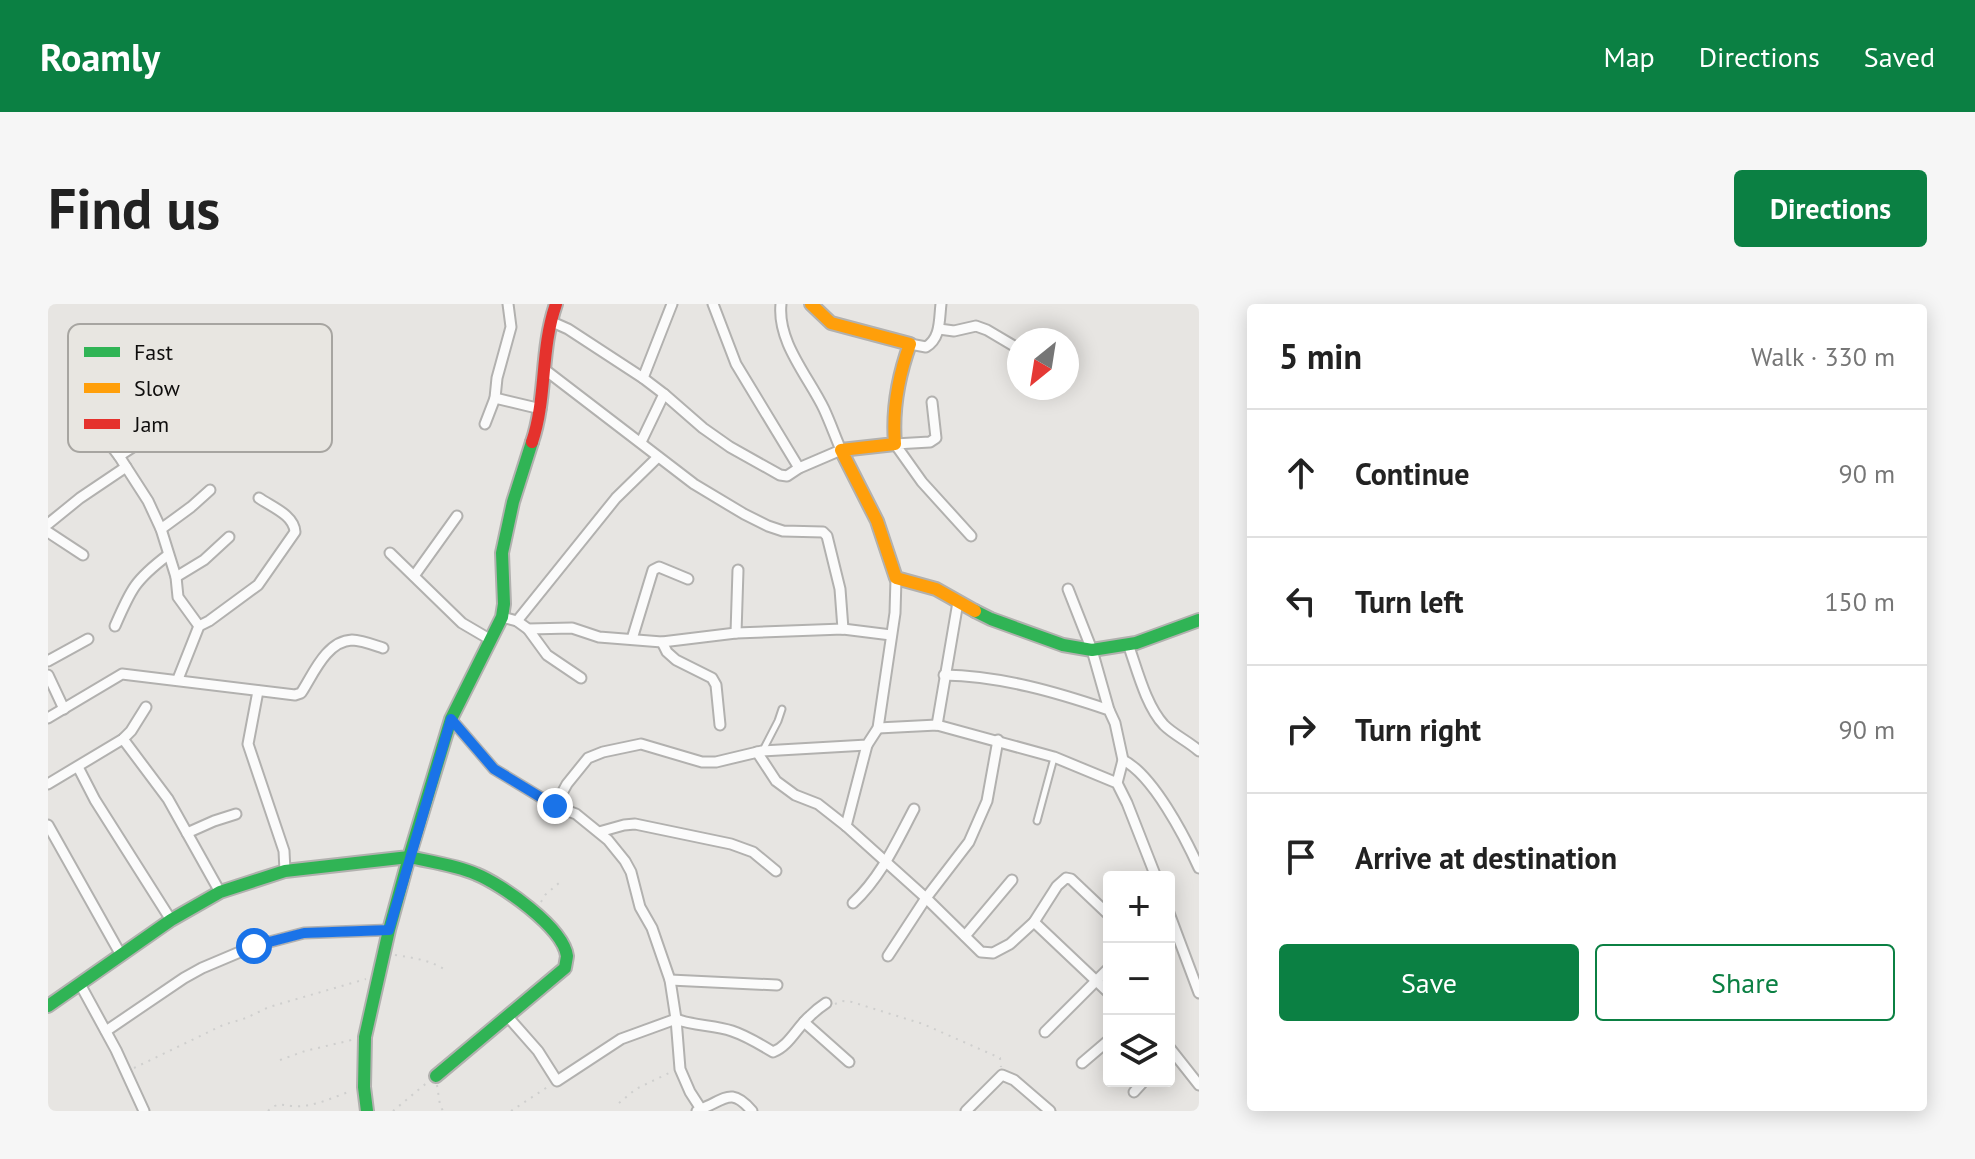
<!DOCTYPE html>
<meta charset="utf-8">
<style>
:root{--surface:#fff;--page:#f6f6f6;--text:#222;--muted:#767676;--line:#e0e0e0;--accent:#0b8043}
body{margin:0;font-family:"PT Sans",sans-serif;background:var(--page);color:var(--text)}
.controls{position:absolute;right:24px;bottom:24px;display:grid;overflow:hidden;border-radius:8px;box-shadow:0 4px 20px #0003}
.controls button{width:72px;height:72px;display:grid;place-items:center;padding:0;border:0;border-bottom:2px solid var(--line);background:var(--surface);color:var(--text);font:40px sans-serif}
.compass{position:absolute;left:959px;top:24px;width:72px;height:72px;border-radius:50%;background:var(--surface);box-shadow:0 4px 20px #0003;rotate:210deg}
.stop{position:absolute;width:24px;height:24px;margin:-18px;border:6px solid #1a73e8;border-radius:50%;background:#fff}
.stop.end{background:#1a73e8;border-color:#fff;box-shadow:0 2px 8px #0008}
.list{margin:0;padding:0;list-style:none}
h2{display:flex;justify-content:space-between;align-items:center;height:104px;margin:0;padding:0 32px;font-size:34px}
h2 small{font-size:26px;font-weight:400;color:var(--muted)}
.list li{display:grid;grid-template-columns:52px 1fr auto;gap:24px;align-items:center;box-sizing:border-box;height:128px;padding:0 32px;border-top:2px solid var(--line)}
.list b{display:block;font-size:30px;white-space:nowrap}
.list em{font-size:26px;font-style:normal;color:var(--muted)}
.actions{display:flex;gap:16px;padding:24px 32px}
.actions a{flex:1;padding:18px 0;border:2px solid var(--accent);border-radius:8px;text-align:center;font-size:28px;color:var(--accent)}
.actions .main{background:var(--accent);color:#fff}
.icon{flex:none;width:44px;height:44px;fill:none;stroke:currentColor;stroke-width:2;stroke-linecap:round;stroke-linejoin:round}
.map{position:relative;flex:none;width:1151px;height:807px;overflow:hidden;border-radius:8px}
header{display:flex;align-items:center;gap:48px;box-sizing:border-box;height:112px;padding:0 40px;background:var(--accent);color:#fff}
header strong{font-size:38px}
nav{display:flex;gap:44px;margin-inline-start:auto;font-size:28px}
.intro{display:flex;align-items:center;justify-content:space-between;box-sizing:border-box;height:192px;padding:0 48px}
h1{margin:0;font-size:56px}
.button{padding:20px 36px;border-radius:8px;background:var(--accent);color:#fff;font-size:28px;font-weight:700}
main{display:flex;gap:48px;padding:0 48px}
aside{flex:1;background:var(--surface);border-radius:8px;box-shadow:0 4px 20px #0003}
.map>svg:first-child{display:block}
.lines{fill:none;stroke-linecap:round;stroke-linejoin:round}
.lane-casing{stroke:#b2b1af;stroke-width:9}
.street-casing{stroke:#b2b1af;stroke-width:13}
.fast-casing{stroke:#b2b1af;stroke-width:16}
.slow-casing{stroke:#b2b1af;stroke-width:16}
.jam-casing{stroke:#b2b1af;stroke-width:16}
.path{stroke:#cfcfce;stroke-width:2;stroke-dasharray:2 6;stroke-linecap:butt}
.lane{stroke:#fbfbfb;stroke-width:5}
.street{stroke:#fbfbfb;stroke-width:9}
.fast{stroke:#30b455;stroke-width:12}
.slow{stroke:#ff9f0a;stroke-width:12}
.jam{stroke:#e5322d;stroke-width:12}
.route{stroke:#1a73e8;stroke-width:10}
.key{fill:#e8e6e1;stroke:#a7a5a1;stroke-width:2}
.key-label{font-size:22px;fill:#0f0e0d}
</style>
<header>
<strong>Roamly</strong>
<nav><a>Map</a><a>Directions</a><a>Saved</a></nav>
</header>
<div class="intro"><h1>Find us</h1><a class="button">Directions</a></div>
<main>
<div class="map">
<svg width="1151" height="807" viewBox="0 0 1151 807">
<rect width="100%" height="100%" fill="#e7e5e2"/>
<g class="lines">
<g class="lane-casing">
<g id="lane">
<path d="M715,446l15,-29 4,-12"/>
<path d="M989,517l17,-63"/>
</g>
</g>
<g class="street-casing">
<g id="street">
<path d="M665,0l23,60 63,104"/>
<path d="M502,17l18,8 75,49 21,16 39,34 27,19 50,28 7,1 12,-8 42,-18c-6,-14 -11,-28 -17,-41 -16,-33 -47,-67 -43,-105"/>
<path d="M891,25l15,2 22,-5 11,4 32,19"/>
<path d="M862,40l16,3c15,-9 13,-27 15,-43"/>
<path d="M496,65l150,115 50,30 24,12 15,5 40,1 4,4 13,53 3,40"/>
<path d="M595,74l29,-74"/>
<path d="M447,94l46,11"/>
<path d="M884,98l4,36 -6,4 -35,2 27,38 49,54"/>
<path d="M437,120l10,-26 2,-20 14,-51 -3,-23"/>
<path d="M53,128l18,24 29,45 13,28 15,48 2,20 21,29"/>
<path d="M593,138l23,-48"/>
<path d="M71,152l48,-31"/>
<path d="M0,220l32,-26 46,-31"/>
<path d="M113,225l30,-22 19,-17"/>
<path d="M0,228l35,23"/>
<path d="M342,249l72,70 29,17"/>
<path d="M366,272l43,-60"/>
<path d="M128,273l28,-17 25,-23"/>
<path d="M1020,285l24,61 17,60"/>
<path d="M454,313l15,4 11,8 44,-1 27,9 63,5 74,-9 107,-4 48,6"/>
<path d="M469,317l99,-123 42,-41"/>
<path d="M67,322c16,-37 20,-46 53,-71"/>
<path d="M480,325l19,26 34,23"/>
<path d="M688,329l2,-63"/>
<path d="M584,335l21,-69 6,-3 29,12"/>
<path d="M614,338l5,10 9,8 36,18 4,7 4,40"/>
<path d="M1080,340c9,25 18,62 36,81 10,10 24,16 35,26"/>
<path d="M0,357l40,-22"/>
<path d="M0,371l16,34"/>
<path d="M896,371c57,1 112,17 165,35l6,13 8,37 -6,23"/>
<path d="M130,375l21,-53 10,-5 49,-36 37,-53c-1,-17 -23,-25 -36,-34"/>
<path d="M210,387l-10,53 36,107 1,20"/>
<path d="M0,414l74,-44 173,21 6,-2c12,-18 25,-52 51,-53 9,0 22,5 31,8"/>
<path d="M403,415l43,50 61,37 21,8 32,26 17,21 6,11 9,35 12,21 18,52 6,39 4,50 10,23 11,17 -4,2"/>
<path d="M889,421l21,-123"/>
<path d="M830,424l59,-3 117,32 63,26 10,20 29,74"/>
<path d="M75,435l45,60 52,93"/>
<path d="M709,448l19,29 19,14 23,9 28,22 80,72 55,54 12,1 17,-9 24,-22 23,-36 9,-8 5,1 38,36"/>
<path d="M1075,456c30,15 62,77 76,108"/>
<path d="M30,463l17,33 76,120"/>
<path d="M0,480l75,-45 8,-8 15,-24"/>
<path d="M507,502l12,-22 21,-26 15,-6 38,-8 61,18h14l46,-11 105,-6 11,-17 17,-115 1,-35"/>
<path d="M0,521l73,130"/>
<path d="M798,522l21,-81"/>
<path d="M551,528l25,-7 11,-1 96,20 22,8 23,19"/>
<path d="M139,529l27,-12 22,-7"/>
<path d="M805,599c28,-26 43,-60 61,-94"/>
<path d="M1121,609l30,80"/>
<path d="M986,618l75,71"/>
<path d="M917,632l47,-56"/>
<path d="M840,652l38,-58 43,-56 18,-41 11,-61"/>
<path d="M622,676l107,5"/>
<path d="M32,680l36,66 28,61"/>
<path d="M460,713l30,34 19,30 64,-42 55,-20c18,7 38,6 56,12 15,5 28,13 41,21 16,-6 24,-25 37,-36 5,-5 10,-9 16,-13"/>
<path d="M756,718l45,40"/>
<path d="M58,727l78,-53 18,-10 52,-22 50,-13 85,-3"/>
<path d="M997,728l64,-64"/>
<path d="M1121,743l30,38"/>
<path d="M1034,759l27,-23"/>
<path d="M1086,788l10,-11"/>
<path d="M654,807l-1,-2c25,-10 30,-22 51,2"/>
<path d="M918,807l36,-36 12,5 36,31"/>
</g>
</g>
<g class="fast-casing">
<g id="fast">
<path d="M927,307l16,8 72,26 29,5 44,-7 63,-23"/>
<path d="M0,702l123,-86 49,-28 65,-21 124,-14 42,-138 51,-102 2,-13 -2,-51 11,-51 19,-60"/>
<path d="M319,807l-3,-24 1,-50 24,-107 20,-73c22,5 46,8 67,17 25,10 87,53 91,82 0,1 -2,11 -2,12l-129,108"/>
</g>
</g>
<g class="slow-casing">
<path id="slow" d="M763,0l20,19 79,21c-12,33 -18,64 -15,100l-54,6 36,71 19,57 40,11 39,22"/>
</g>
<g class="jam-casing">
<path id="jam" d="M484,138c15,-44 8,-92 24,-138"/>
</g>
<g class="path">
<path d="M493,598l4,-7 14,-12"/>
<path d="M347,651c19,3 36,5 52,16"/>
<path d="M787,700l7,-3 10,1 71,22 77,34 1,9"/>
<path d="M232,756l25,-9 51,-12"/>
<path d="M86,764l89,-43 23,-7 23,-11 97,-28"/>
<path d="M389,781l3,20 3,6"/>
<path d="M571,799l17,-14 35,-17"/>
<path d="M220,807c9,-9 14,-6 25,-5 19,2 41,-9 58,-15"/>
<path d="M345,807l36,-30"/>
<path d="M463,807l38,-25"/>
</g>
<use href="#lane" class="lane"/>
<use href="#street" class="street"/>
<use href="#fast" class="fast"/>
<use href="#slow" class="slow"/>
<use href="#jam" class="jam"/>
</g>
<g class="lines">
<path class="route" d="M206,642l50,-13 85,-3 62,-211 43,50 61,37"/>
</g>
<rect x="20" y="20" width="264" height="128" rx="12" class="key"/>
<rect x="36" y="43" width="36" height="10" fill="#30b455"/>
<rect x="36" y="79" width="36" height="10" fill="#ff9f0a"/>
<rect x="36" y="115" width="36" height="10" fill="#e5322d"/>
<g class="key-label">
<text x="86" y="56">Fast</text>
<text x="86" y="92">Slow</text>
<text x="86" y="128">Jam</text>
</g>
</svg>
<div class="controls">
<button>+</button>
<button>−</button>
<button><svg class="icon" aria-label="layers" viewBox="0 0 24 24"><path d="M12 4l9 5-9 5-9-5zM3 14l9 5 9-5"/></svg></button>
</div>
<svg class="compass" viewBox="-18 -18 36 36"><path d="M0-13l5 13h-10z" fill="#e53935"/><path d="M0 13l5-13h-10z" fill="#767676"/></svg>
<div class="stop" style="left:206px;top:642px"></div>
<div class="stop end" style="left:507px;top:502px"></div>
</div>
<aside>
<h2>5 min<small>Walk · 330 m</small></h2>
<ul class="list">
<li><svg class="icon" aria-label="ahead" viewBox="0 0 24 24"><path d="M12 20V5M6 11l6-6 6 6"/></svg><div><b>Continue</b></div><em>90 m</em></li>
<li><svg class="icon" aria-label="left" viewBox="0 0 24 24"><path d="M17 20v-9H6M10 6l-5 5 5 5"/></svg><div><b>Turn left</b></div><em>150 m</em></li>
<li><svg class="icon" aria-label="right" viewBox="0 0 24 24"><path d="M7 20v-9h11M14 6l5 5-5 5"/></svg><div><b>Turn right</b></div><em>90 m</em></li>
<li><svg class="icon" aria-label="arrive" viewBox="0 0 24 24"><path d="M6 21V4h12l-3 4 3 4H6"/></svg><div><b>Arrive at destination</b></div></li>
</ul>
<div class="actions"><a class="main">Save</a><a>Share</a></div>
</aside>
</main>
